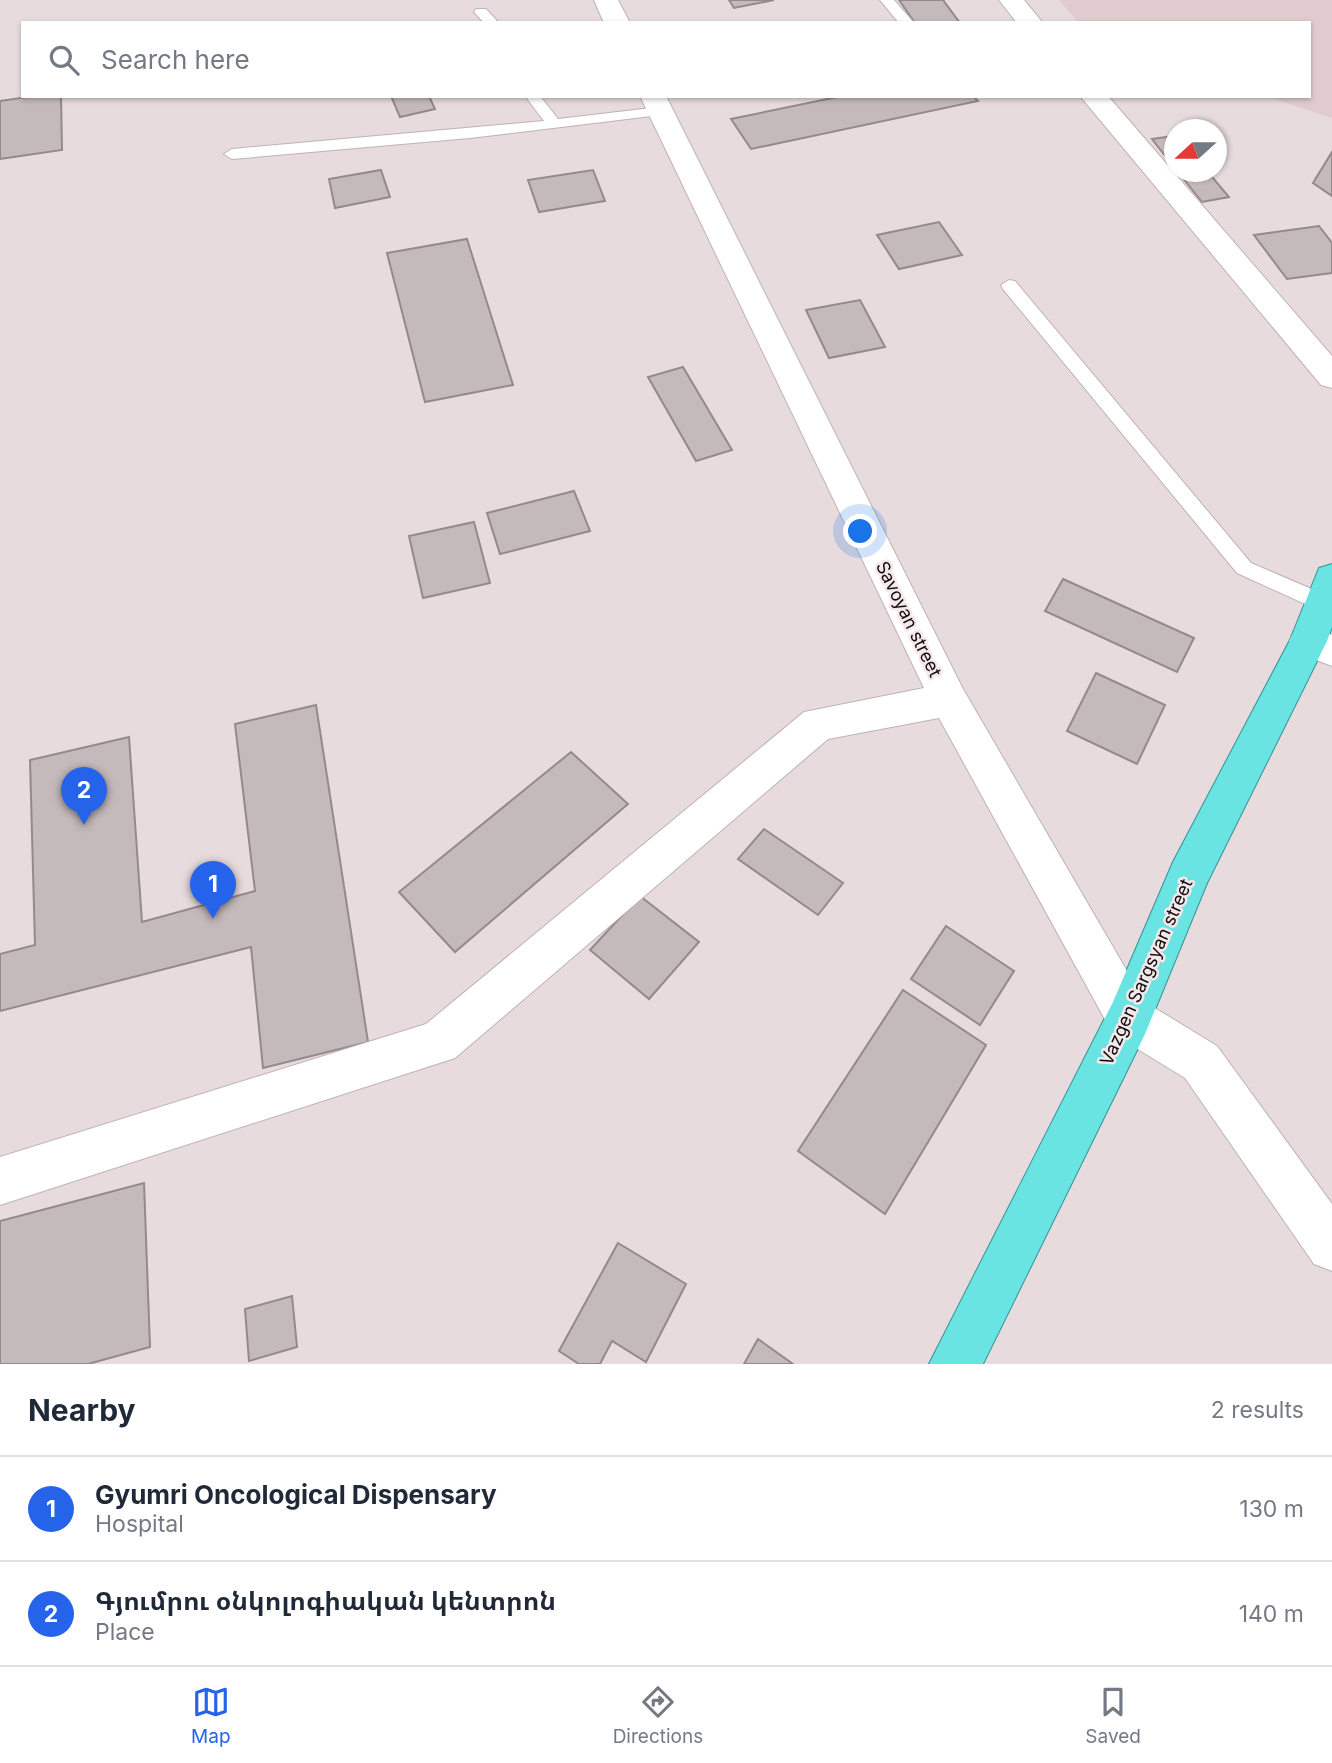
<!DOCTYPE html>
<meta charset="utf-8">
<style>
:root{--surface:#fff;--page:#f6f6f7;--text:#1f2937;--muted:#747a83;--line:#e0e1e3;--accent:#2563eb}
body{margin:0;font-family:Inter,"Noto Sans Armenian",sans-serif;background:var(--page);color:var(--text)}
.compass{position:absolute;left:1164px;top:119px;width:63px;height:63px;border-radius:50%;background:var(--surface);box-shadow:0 2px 5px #0004;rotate:249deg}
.you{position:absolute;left:861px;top:532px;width:24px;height:24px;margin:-18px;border:5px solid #fff;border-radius:50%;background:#1a73e8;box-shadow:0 0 0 10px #1a73e833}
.badge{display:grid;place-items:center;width:46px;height:46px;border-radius:50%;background:var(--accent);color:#fff;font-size:23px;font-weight:700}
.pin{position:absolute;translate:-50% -58px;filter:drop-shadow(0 2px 4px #0008)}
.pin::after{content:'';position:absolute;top:37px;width:24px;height:21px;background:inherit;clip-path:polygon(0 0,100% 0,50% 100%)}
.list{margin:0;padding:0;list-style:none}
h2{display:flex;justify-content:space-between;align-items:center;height:91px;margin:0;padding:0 28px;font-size:30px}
h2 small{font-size:23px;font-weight:400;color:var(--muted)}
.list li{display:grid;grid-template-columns:46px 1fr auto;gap:21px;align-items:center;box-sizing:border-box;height:105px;padding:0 28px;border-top:2px solid var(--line)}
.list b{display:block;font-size:26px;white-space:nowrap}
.list p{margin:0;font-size:23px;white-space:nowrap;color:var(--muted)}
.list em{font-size:23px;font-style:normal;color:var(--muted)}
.icon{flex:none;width:38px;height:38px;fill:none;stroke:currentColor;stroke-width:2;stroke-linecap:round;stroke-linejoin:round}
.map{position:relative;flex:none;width:1332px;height:1364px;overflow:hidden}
.search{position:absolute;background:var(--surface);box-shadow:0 2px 5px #0004;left:21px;right:21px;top:21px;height:77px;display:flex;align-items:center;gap:18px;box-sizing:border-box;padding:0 24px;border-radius:0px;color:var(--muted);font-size:26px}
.sheet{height:301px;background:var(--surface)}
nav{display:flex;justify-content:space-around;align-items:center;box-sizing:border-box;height:98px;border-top:2px solid var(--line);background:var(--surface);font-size:19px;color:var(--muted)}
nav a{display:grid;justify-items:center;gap:4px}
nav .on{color:var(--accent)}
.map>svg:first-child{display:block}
.built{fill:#e0cccf}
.building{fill:#c5babb;stroke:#94898b;stroke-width:2}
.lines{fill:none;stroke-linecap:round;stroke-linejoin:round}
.service-casing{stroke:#beb2b4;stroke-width:2}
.minor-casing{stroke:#beb2b4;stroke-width:2}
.trunk-casing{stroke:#329394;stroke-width:2}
.service{fill:#fff;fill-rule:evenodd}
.minor{fill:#fff;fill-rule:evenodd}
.trunk{fill:#6ae3e3;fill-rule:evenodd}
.labels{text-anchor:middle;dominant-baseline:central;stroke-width:5;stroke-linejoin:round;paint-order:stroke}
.street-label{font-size:18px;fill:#100c0d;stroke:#f4e8ea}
</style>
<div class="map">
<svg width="1332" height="1364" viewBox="0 0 1332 1364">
<rect width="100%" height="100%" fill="#e7dbdd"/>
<path class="built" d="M1059,0h273v118l-67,-22h44v-73h-230z"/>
<g class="building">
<path d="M729,0h45l-40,8z"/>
<path d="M899,0h44l17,23h-45z"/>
<path d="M35,96h26l1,54 -62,9v-58z"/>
<path d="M391,96h38l6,13 -35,8z"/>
<path d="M842,96h131l5,5 -227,48 -20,-30z"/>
<path d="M1174,136v31l-22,-28z"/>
<path d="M1332,152v44l-19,-13z"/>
<path d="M381,170l9,27 -55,11 -6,-29z"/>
<path d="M593,170l12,31 -66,11 -11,-32z"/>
<path d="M1178,172h30l21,25 -27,5z"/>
<path d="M939,222l23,33 -63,14 -22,-34z"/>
<path d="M1319,226l13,17v30l-45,6 -33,-44z"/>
<path d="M467,239l46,146 -88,17 -38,-149z"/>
<path d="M860,300l25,47 -56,11 -23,-48z"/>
<path d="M683,367l49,83 -36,11 -48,-84z"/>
<path d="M574,491l16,40 -90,23 -13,-41z"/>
<path d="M474,522l16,61 -67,15 -14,-62z"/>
<path d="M1063,579l131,59 -17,34 -132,-61z"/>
<path d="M1096,673l69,32 -28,59 -70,-33z"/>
<path d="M316,705l52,337 -105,26 -12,-121 -251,64v-57l35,-9 -5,-185 99,-23 13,185 113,-31 -20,-167z"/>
<path d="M571,752l57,52 -173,148 -56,-60z"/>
<path d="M764,829l79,54 -25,32 -80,-56z"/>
<path d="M640,896l59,46 -50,57 -59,-49z"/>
<path d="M946,926l68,45 -34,54 -69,-46z"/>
<path d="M903,990l83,55 -101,169 -87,-63z"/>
<path d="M144,1183l6,164 -62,17h-88v-143z"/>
<path d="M618,1243l68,41 -40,78 -34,-21 -12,23h-21l-20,-13z"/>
<path d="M292,1296l5,51 -48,14 -4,-52z"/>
<path d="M758,1339l35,25h-49z"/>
</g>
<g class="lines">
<g class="service-casing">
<g id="service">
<path d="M880,0h14l20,23h-15z"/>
<path d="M476,9h10l13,14h-15l-10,-11z"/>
<path d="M525,96h15l18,23 102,-12 7,4 -7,4 -190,23 -238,21 -8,-5 8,-5 312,-28z"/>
<path d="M1009,280l6,1 236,282 77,33 3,6 -3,6h-14l-77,-35 -234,-284 -2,-4z"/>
</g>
</g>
<g class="minor-casing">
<g id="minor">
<path d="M594,0h24l12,23h-26z"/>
<path d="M999,0h25l19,23h-26z"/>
<path d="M640,96h26l297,593 182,313 72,44 115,158v67l-18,-7 -129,-186 -72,-44 -174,-316 -111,21 -373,319 -455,147v-48l426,-133 378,-312 120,-24z"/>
<path d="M1080,96h28l224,260v32l-11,-3z"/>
<path d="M1308,626l24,9v31l-37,-14 -6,-11 6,-11z"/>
</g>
</g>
<g class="trunk-casing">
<path id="trunk" d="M1332,564v63l-5,14 -120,242 -62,151 -162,330h-54l184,-362 60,-140 117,-222 29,-72z"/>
</g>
<use href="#service" class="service"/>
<use href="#minor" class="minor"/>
<use href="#trunk" class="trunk"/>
</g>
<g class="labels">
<g class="street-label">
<text transform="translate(909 619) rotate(64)">Savoyan street</text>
<text transform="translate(1146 972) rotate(-66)">Vazgen Sargsyan street</text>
</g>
</g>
</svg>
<svg class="compass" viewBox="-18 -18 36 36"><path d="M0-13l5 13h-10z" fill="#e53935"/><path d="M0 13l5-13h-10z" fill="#747a83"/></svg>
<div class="you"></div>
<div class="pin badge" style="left:213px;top:919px">1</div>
<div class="pin badge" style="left:84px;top:825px">2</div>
<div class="search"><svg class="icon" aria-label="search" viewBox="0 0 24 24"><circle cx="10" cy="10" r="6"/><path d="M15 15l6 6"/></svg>Search here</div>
</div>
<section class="sheet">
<h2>Nearby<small>2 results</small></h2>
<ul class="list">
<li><span class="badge">1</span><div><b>Gyumri Oncological Dispensary</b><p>Hospital</p></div><em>130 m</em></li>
<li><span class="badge">2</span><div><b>Գյումրու օնկոլոգիական կենտրոն</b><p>Place</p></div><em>140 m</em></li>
</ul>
</section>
<nav>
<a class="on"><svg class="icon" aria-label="map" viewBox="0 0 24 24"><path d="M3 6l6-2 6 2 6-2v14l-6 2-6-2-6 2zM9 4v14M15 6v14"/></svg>Map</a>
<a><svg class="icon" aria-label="directions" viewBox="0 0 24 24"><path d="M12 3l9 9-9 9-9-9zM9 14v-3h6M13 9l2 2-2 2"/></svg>Directions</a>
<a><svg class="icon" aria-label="saved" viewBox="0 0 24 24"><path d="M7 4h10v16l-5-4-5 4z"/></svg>Saved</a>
</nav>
